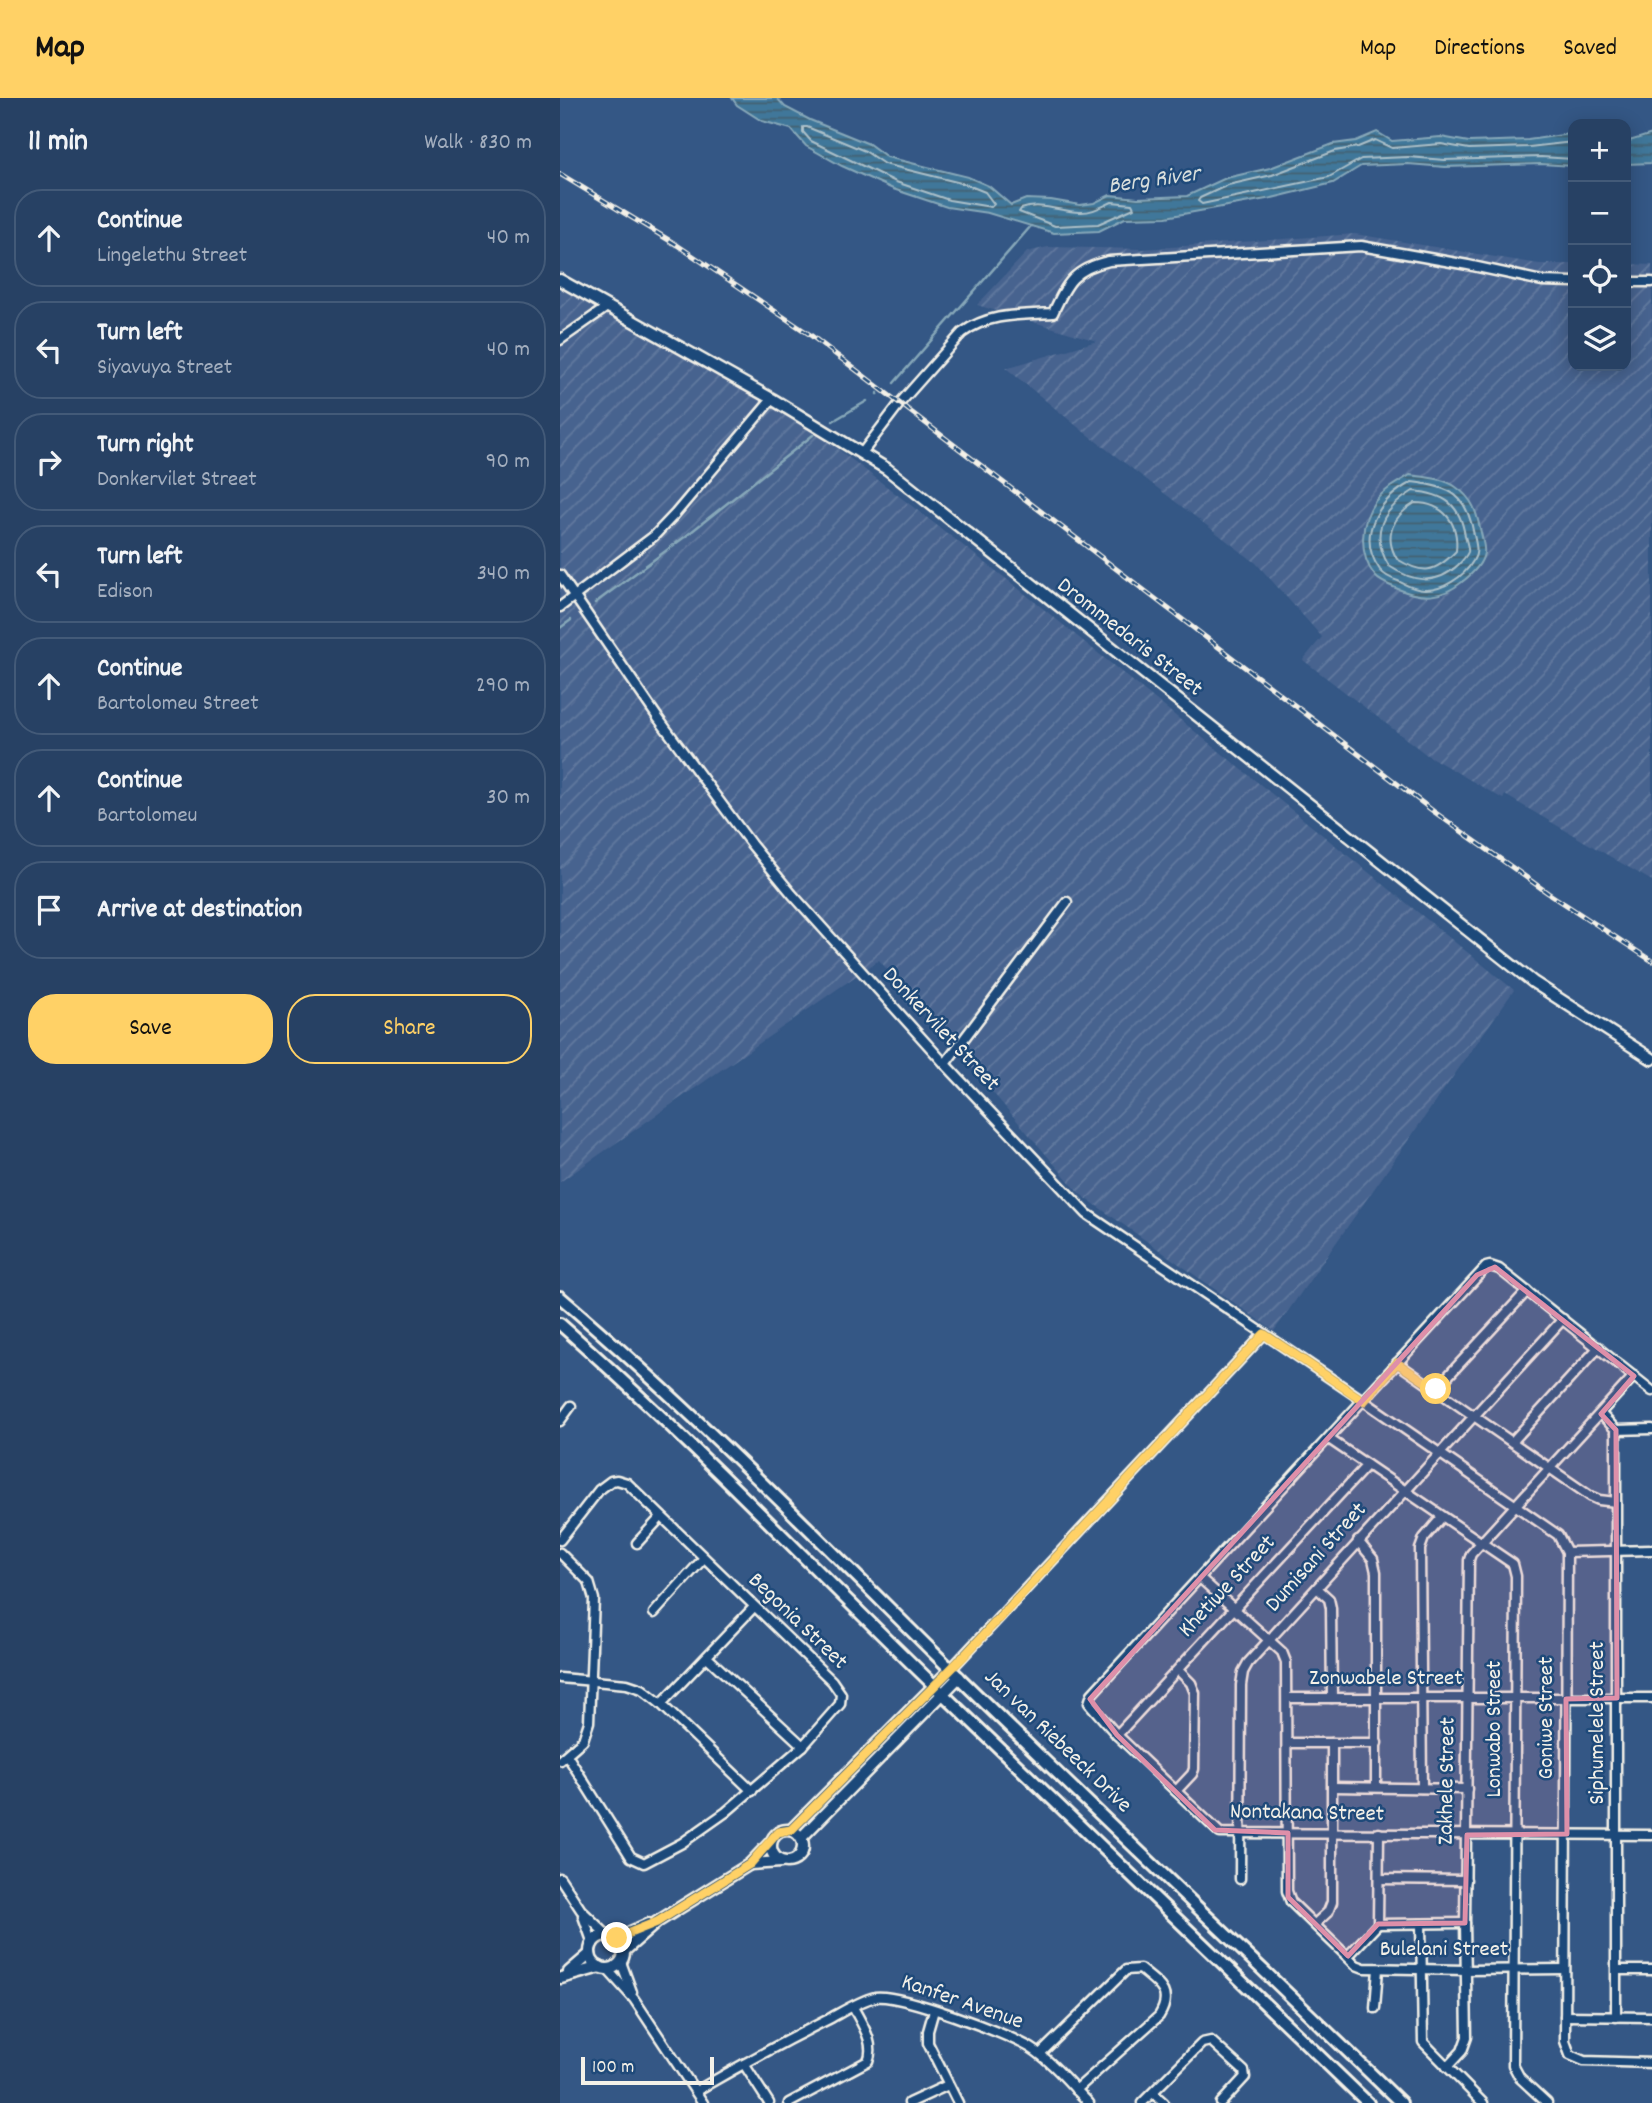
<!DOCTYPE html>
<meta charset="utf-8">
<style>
:root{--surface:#274164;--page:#2f486a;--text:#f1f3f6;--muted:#a4afbf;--line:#435a78;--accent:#ffd166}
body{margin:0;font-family:Dekko,sans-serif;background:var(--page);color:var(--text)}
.controls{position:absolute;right:21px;top:21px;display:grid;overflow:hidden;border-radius:14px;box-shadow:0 4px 18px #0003}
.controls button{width:63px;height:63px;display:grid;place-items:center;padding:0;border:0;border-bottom:2px solid var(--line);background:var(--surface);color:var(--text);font:35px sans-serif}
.scale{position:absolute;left:21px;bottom:18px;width:133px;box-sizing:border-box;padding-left:7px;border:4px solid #f4f1e8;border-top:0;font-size:19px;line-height:24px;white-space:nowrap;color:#f4f1e8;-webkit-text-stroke:5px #1f4a7a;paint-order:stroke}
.stop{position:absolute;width:21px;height:21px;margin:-16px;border:5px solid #ffd166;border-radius:50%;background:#fff}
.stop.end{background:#ffd166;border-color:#fff;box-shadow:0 2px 7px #0008}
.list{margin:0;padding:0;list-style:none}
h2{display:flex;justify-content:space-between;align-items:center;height:91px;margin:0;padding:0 28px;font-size:30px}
h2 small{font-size:23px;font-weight:400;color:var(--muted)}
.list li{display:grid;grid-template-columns:46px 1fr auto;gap:21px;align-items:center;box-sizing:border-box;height:98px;margin:0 14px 14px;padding:0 14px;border:2px solid var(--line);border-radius:28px}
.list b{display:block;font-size:26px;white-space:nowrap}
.list p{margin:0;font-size:23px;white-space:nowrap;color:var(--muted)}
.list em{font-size:23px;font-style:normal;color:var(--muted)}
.actions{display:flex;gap:14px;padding:21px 28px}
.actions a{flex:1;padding:16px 0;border:2px solid var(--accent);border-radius:28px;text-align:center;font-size:24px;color:var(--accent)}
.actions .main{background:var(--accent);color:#111}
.icon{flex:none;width:38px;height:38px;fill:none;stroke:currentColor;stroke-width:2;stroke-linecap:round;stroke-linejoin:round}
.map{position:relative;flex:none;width:1092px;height:2005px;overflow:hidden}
header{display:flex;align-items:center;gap:42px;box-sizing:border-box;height:98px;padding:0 35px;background:var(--accent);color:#111}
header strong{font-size:33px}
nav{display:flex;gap:38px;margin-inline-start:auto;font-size:24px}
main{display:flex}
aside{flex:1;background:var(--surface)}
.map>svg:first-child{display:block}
.industrial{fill:url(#industrial-furrows)}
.water{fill:url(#water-rules);stroke:#87a8b9;stroke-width:2}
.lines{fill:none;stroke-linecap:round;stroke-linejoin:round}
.shore{stroke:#acc0c9;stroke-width:2}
.stream{stroke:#87a8b9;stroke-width:2.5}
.minor-casing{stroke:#f4f1e8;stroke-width:13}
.tertiary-casing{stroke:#f4f1e8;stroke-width:15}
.secondary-casing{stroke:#f4f1e8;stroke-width:16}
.minor{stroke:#1f4a7a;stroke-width:8}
.tertiary{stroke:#1f4a7a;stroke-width:10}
.secondary{stroke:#1f4a7a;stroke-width:10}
.rail-casing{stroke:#f4f1e8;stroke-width:5}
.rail{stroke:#1f4a7a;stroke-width:2.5;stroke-dasharray:8;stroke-linecap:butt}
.route{stroke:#ffd166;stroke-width:9}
.marked{fill:#de8fa9;fill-opacity:0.2;stroke:#de8fa9;stroke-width:5;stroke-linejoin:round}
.labels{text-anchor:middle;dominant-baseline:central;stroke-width:5;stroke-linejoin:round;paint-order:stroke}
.street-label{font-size:23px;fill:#f4f1e8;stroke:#1f4a7a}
.water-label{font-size:24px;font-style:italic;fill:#d9dfdc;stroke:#1f4a7a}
</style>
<header>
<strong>Map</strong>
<nav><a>Map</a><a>Directions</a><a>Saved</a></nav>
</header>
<main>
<aside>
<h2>11 min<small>Walk · 830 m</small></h2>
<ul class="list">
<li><svg class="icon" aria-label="ahead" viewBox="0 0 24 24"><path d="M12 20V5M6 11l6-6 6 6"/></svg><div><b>Continue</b><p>Lingelethu Street</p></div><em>40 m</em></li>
<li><svg class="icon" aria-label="left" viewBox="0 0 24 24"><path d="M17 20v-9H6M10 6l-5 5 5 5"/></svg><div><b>Turn left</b><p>Siyavuya Street</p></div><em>40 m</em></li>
<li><svg class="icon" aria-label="right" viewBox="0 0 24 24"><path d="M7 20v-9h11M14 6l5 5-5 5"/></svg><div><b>Turn right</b><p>Donkervilet Street</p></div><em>90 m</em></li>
<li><svg class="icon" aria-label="left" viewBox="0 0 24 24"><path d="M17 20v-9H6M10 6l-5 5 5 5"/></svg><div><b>Turn left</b><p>Edison</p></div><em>340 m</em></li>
<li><svg class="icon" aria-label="ahead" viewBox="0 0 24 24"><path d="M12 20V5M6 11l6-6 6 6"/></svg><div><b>Continue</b><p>Bartolomeu Street</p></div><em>290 m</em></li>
<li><svg class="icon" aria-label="ahead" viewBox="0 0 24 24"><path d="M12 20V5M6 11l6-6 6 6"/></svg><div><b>Continue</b><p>Bartolomeu</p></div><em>30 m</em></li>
<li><svg class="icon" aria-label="arrive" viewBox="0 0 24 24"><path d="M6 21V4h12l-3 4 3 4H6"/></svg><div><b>Arrive at destination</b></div></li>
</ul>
<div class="actions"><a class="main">Save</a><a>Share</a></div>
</aside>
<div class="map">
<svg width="1092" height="2005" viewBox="0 0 1092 2005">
<defs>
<pattern id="industrial-furrows" width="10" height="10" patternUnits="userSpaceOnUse" patternTransform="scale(1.75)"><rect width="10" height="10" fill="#47638f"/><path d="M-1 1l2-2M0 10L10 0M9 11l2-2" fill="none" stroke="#627a9f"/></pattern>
<pattern id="water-rules" width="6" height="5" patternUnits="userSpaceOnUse" patternTransform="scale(1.75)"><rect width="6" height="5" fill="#3f779a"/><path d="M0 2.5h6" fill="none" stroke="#446070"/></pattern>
</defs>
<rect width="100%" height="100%" fill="#345785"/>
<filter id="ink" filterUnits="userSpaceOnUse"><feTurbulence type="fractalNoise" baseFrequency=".0143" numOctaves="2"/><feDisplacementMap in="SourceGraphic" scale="14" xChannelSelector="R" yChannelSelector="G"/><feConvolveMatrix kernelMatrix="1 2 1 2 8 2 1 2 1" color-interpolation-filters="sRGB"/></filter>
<g filter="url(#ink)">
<g class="industrial">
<path d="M795,136l184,30h34v102h53v-102l26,1v616l-147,-86 -2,4 -76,-44 -124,-95 19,-23 -66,-74 -172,-131 -78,-64 91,-27 -120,-36 50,-53 21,-5 95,2z"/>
<path d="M0,185l168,97 97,59 184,142 505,409 -240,341 -194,-137 -201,-234 -319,222z"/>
</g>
<g class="water">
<path d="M172,0h45l8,9 25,13 59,24 18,13 81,20 21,9 22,19 15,-6 25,1 29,5 14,-2 16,-8 28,3 49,-2 39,-18 44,-10 63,-24 23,-3 21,-9 15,9 49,-4 28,5 59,-2 41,-6 4,2v30l-32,-2 -96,3 -37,-3 -47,2 -28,17 -61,15 -106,19 -41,1 -26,13 -45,2 -66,-20 -41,-6 -54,-18 -51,-23 -36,-20 -15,-17 -29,-8 -25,-16z"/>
<path d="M1092,36v29l-26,1v-22z"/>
<path d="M850,377c14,2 34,3 46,12 20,14 21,29 26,50 1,5 3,11 2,16 -2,12 -13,22 -22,29 -21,17 -40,17 -64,7 -7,-3 -18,-7 -23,-13 -17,-22 -15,-55 1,-76 9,-11 22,-18 34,-25z"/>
</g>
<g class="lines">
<g class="shore">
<path d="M243,29h4l58,24 19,13 81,20 20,8 9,12 -3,3 -42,-7 -53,-18 -85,-41 -8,-9z"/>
<path d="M1013,44l-44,5 -60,2 -28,-5 -49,4 -17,-8 -17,7 -23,4 -63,24 -44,10 -28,13 -2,3 4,3 127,-27 32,-18 47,-2 37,3 96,-3 32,2"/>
<path d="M552,104l20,2 2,4 -36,16 -43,2 -36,-14 2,-3c19,-7 38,2 58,3 12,1 22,-5 33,-10z"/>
<path d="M852,384c40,5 55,13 62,53 2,10 5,17 -1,26 -9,16 -31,30 -49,29 -9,0 -18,-5 -26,-9 -6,-2 -14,-6 -18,-11 -25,-35 -1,-71 32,-88z"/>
<path d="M853,393c32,3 47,13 52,45 1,5 4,11 3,16 -2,5 -6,9 -10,13 -22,21 -45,17 -69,1 -20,-33 -7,-56 24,-75z"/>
<path d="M855,405c29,0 44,20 41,48 -21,22 -33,24 -59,8 -14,-23 -4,-43 18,-56z"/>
</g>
<g class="stream">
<path d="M334,285l137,-157"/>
<path d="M317,296l1,-1"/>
<path d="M273,323l34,-20"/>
<path d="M35,505l91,-67 127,-101"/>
<path d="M0,530l11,-8"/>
</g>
<g class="minor-casing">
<g id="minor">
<path d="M1066,184h26"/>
<path d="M0,242l47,-33"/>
<path d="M302,355l38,-50 62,-70c27,-20 59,-18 91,-20 14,-31 21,-44 56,-52l252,-15 107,19 74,16 31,1"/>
<path d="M0,477l98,143 93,126 41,50 153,170 142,150 277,187 194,134 9,17 -2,489 5,14 14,6 68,2"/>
<path d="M0,509l94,-71 21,-22 97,-115"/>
<path d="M385,966l122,-162"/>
<path d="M837,1265l193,133 9,4 17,2"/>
<path d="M876,1291l91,-98"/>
<path d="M1092,1293l-153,-122 -9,-3 -4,1 -394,427 -3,9 28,32 103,98 432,2"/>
<path d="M1041,1316l15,16 36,-1"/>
<path d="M0,1323l11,-15"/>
<path d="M769,1341l184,125 3,12 -3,489 7,13 27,25"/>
<path d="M952,1344l87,-95"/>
<path d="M0,1442l39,-50 12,-9 6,-1 10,3 205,198 9,13 -1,10 -37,42 -77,66 -44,31 -38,20 -13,-6 -64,-102"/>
<path d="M798,1443l15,18 3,13v215"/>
<path d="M77,1445l24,-26"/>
<path d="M1007,1454l85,-2"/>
<path d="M0,1455l29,29 5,17 -5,123 -6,18 -23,20"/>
<path d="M640,1480l82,74 4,10 1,229 4,11 65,63 8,3 102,2 98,-1"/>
<path d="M757,1490l12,11 2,9 1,90"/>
<path d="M94,1515l49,-54"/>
<path d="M147,1559l96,89"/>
<path d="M391,1571l313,-335"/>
<path d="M0,1580l67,6 15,5 19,15 91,87"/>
<path d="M727,1600h365"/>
<path d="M101,1606l93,-97"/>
<path d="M557,1637l250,-270"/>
<path d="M728,1645h89"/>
<path d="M773,1689l134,2"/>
<path d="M862,1690l-2,-239 4,-11 18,-21"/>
<path d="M616,1693l16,-17 2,-5 1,-76 -4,-10 -13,-13"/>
<path d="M0,1780l21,32 26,25"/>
<path d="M680,1781l1,-194 2,-13 5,-9 315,-344"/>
<path d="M819,1781l87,1"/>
<path d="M23,1818l10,28"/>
<path d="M755,1826l13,-12 4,-10v-159"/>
<path d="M818,1826l87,-1"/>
<path d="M861,1826l2,118 60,61"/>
<path d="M788,1858l30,-32 1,-91"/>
<path d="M61,1864l11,30"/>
<path d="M47,1871l27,30 69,104"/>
<path d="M1057,1872h35"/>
<path d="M815,1910l3,-39"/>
<path d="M374,1912l-6,21v12l30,60"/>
<path d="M1005,1918l87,1"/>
<path d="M1056,1919v-587"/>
<path d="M480,1956l86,-84 14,-1c18,15 34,23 19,47l-83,74"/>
<path d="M184,1966l25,39"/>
<path d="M887,1969l15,-16 5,-14 -2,-114 4,-363 2,-6 163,-178"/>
<path d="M136,1993c43,-25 87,-49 131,-71 15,-8 32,-19 48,-23 25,-4 133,37 156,51 22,14 40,37 58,55"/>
<path d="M593,1995l11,10"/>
<path d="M229,2005l79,-42c8,-18 -7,-38 -15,-54"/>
<path d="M349,2005l39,-18"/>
<path d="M582,2005l60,-60 9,-2 33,30 1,6 -24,26"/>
</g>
</g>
<g class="tertiary-casing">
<g id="tertiary">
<path d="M0,182l212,119 115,70 646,513 119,77"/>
<circle cx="227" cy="1748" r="16"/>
<path d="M231,1732l160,-161"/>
<path d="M241,1740l158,-161"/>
<path d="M190,1766l31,-2"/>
<circle cx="47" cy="1854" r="17"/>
<path d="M57,1840l31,-14"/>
<path d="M64,1853l33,-29 93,-58 21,-22"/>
<path d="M9,1874l21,-18"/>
<path d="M1,1880l39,-11"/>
</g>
</g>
<g class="secondary-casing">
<g id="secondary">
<path d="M0,1199c131,112 251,234 373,355 154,152 313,300 468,451"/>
<path d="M0,1226c134,118 256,248 385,372 140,136 283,271 423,407"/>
</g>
</g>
<use href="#minor" class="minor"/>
<use href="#tertiary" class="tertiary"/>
<use href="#secondary" class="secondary"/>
<g class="rail-casing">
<path id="rail" d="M0,76l117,71 132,89 624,477 115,82 104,68"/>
</g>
<use href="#rail" class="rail"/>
</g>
</g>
<g class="lines" filter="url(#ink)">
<path class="route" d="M57,1840l40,-16 93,-58 28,-32 13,-2 173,-174 300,-322 100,67 33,-38 39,26"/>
</g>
<path class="marked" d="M935,1169l139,109 -33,38 15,16 1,268 -51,1 1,135 -100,1 -2,88 -87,1 -30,32 -60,-59v-64l-73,-3 -98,-95 -27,-36 387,-424z"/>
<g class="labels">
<g class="street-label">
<text transform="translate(569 540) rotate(38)">Drommedaris Street</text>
<text transform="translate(380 932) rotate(47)">Donkervilet Street</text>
<text transform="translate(757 1460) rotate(-48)">Dumisani Street</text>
<text transform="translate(668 1489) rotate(-47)">Khetiwe Street</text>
<text transform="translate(237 1524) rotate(44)">Begonia Street</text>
<text x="826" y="1581">Zonwabele Street</text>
<text transform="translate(987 1620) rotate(-90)">Goniwe Street</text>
<text transform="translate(1038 1625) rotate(-90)">Siphumelele Street</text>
<text transform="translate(935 1631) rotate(-90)">Lonwabo Street</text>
<text transform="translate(497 1644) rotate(44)">Jan van Riebeeck Drive</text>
<text transform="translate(888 1683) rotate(-89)">Zakhele Street</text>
<text transform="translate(747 1716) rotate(1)">Nontakana Street</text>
<text x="884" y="1852">Bulelani Street</text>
<text transform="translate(402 1905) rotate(19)">Kanfer Avenue</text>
</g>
<g class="water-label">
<text transform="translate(594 83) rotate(-8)">Berg River</text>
</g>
</g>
</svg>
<div class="controls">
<button>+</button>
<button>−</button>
<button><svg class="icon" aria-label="locate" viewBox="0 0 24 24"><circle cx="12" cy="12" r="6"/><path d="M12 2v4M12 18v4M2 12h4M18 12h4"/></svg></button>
<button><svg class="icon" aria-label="layers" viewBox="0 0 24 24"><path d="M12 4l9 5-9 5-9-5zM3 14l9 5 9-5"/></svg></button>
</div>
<div class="scale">100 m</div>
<div class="stop" style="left:876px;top:1291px"></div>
<div class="stop end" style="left:57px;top:1840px"></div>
</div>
</main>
